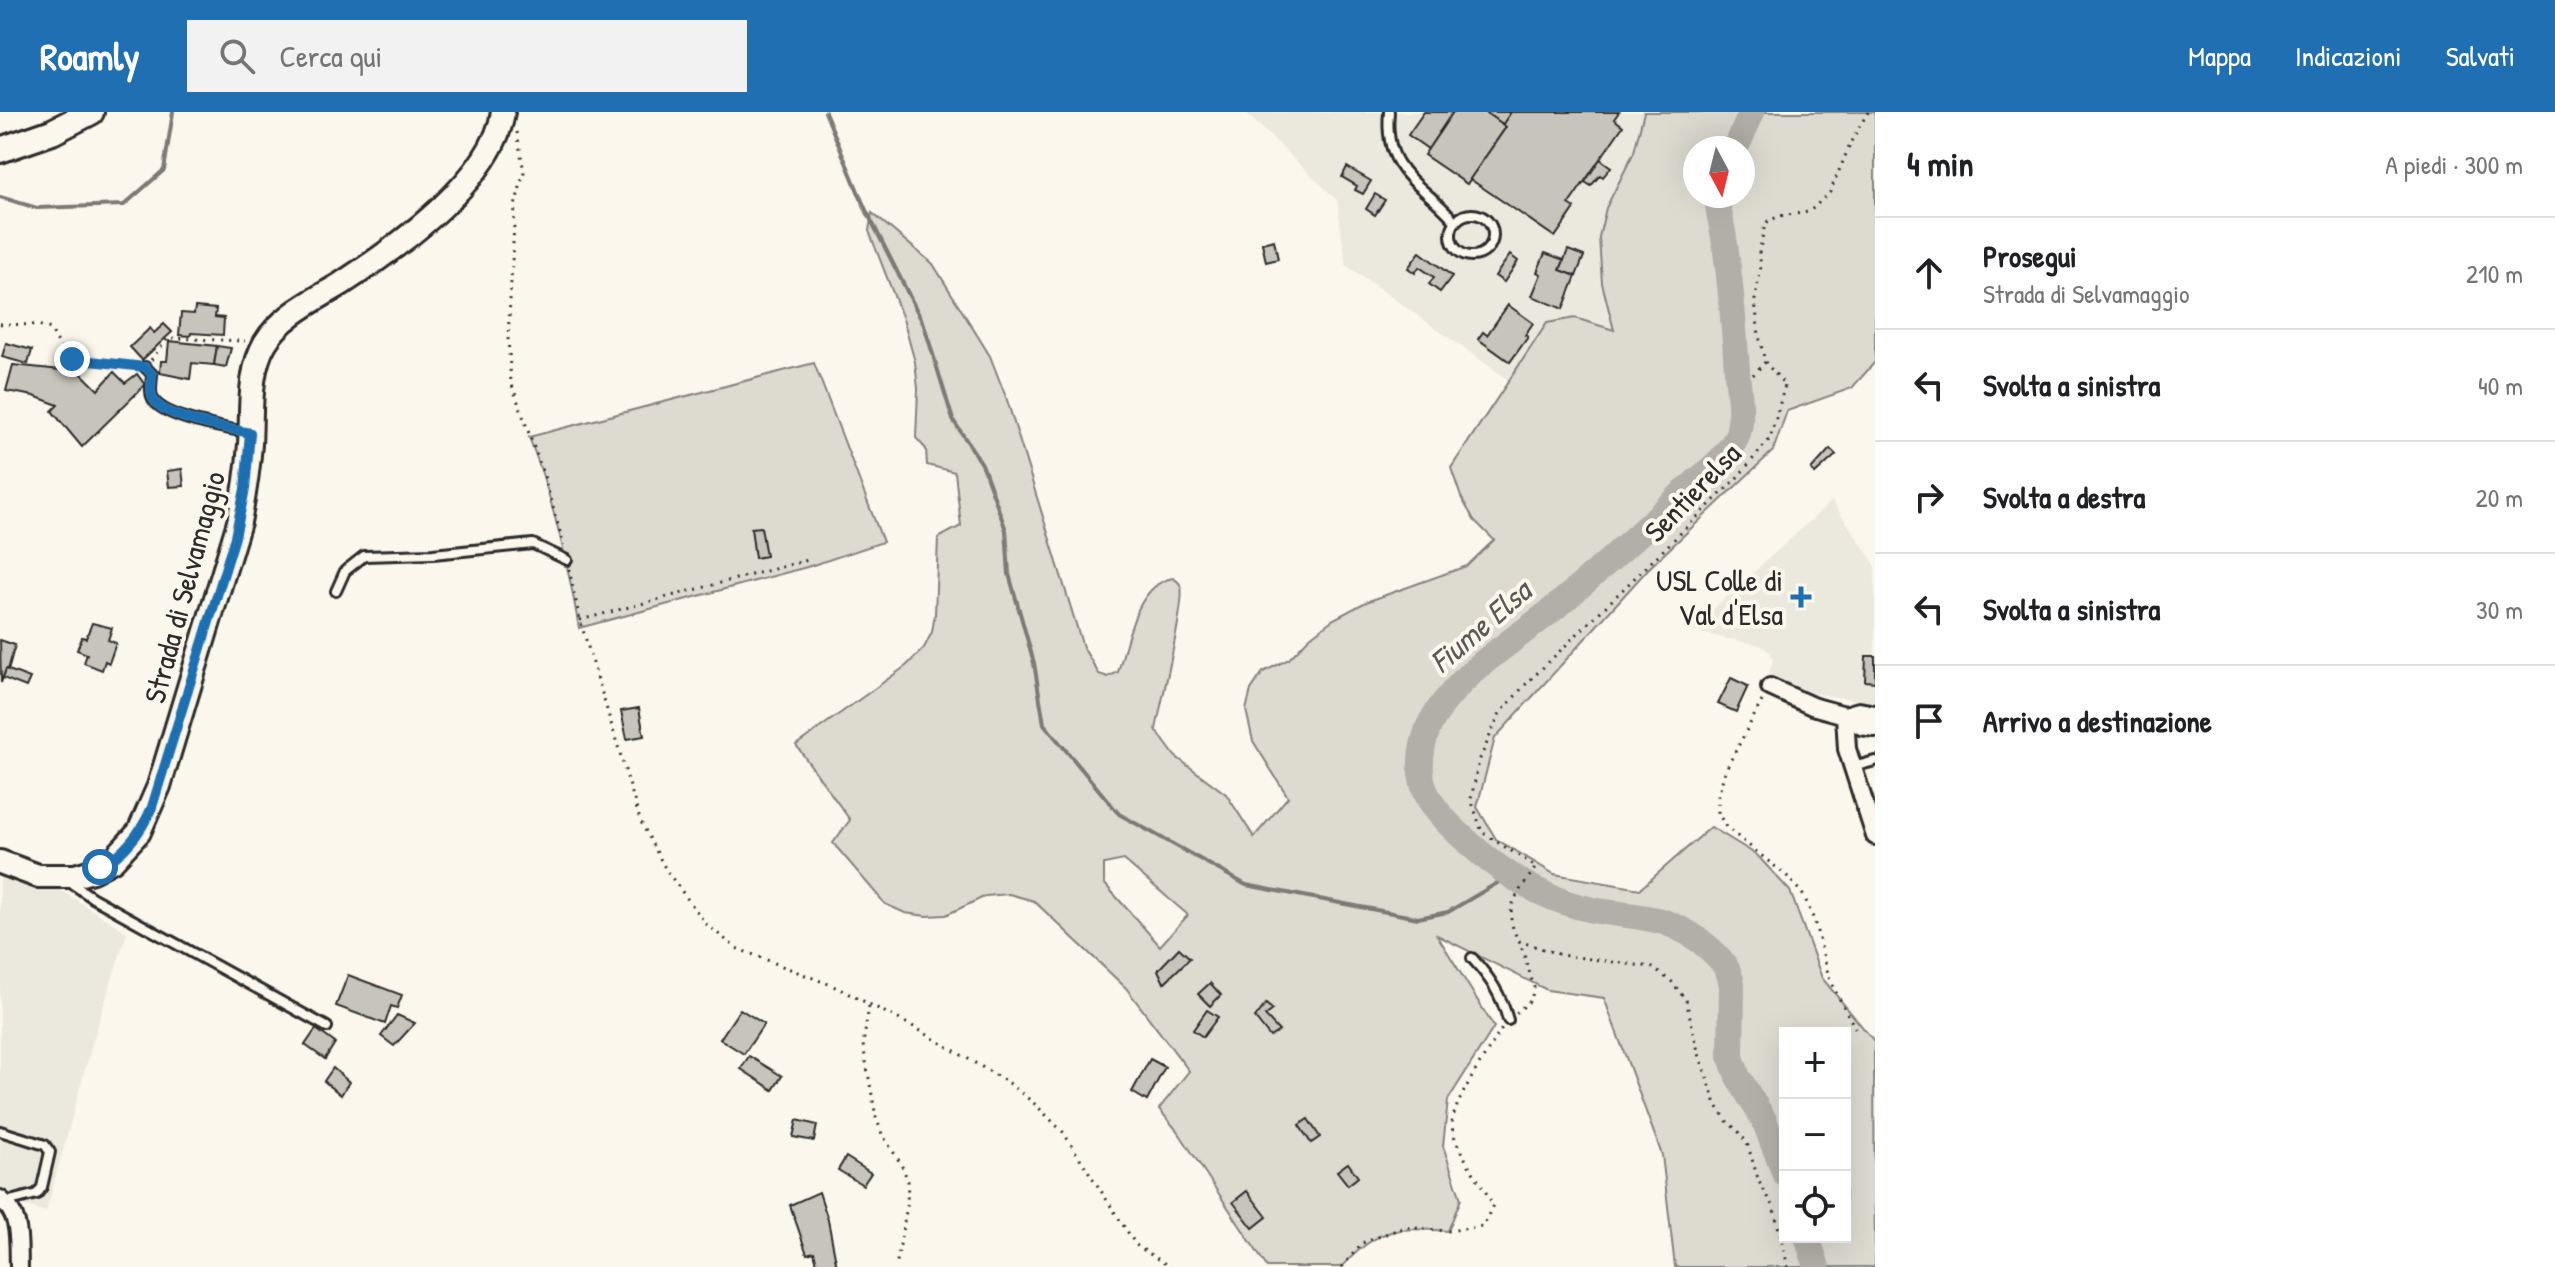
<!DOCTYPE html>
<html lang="it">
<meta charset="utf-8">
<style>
:root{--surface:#fff;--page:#f2f2f2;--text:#202124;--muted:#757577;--line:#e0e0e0;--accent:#1f6fb2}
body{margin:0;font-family:"Patrick Hand",sans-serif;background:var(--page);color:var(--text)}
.controls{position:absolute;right:24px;bottom:24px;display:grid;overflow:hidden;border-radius:0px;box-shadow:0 8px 32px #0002}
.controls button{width:72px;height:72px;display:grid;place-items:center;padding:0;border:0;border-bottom:2px solid var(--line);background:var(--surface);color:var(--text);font:40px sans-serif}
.compass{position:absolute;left:1683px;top:24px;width:72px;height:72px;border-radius:50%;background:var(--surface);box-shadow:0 8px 32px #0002;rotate:173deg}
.stop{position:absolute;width:24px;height:24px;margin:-18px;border:6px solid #1f6fb2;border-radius:50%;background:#fff}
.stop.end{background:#1f6fb2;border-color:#fff;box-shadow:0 2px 8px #0008}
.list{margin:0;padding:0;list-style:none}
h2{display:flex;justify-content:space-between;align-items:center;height:104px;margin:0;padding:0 32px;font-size:34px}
h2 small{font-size:26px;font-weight:400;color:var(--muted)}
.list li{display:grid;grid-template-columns:52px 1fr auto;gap:24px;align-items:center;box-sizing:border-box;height:112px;padding:0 32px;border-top:2px solid var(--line)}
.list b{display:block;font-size:30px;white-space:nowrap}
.list p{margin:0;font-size:26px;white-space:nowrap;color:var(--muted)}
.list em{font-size:26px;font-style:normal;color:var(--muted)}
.icon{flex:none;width:44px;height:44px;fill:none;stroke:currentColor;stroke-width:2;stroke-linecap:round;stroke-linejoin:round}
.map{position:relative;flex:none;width:1875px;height:1155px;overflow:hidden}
header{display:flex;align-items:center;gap:48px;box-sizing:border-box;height:112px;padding:0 40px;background:var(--accent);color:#fff}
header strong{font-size:38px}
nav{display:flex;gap:44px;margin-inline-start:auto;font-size:28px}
.search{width:560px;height:72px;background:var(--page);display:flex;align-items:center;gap:20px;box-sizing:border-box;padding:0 28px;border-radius:0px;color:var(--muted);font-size:30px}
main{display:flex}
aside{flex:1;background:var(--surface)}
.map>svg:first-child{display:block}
.built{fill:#ebe8de}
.green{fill:#dddad0;stroke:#84827e;stroke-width:2;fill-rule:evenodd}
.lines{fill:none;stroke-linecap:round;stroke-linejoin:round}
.stream{stroke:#7b7a75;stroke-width:4}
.river{stroke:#b1afa7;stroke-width:26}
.building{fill:#c7c4bc;stroke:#2b2b2b;stroke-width:2}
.lane-casing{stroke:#2b2b2b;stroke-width:14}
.street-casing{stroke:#2b2b2b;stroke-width:22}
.secondary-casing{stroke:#2b2b2b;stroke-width:28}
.primary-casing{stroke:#2b2b2b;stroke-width:30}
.path{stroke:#2b2b2b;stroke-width:3;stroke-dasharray:2 6;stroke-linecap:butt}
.lane{stroke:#fbf7ec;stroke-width:8}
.street{stroke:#fbf7ec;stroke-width:16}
.secondary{stroke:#fbf7ec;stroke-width:22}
.primary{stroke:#fbf7ec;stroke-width:24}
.route{stroke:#1f6fb2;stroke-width:10}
.poi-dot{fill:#1f6fb2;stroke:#fbf7ec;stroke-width:3}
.labels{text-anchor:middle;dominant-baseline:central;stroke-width:8;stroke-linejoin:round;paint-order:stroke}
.street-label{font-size:30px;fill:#2b2b2b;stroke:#fbf7ec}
.poi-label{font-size:30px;fill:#2b2b2b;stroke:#fbf7ec;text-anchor:end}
.water-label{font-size:32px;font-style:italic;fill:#5a5956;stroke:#fbf7ec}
</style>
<header>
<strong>Roamly</strong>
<div class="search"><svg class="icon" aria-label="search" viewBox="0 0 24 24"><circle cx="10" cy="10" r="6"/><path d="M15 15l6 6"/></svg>Cerca qui</div>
<nav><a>Mappa</a><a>Indicazioni</a><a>Salvati</a></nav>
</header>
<main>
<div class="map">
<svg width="1875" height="1155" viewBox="0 0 1875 1155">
<rect width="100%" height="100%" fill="#fbf7ec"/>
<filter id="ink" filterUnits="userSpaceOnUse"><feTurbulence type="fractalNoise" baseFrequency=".0125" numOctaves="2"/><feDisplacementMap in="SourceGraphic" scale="16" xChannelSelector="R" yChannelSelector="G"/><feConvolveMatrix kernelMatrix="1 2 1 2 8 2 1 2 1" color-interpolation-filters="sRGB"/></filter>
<g filter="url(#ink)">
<g class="built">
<path d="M1245,0h399l-10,40 -28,56 -4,75 13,48 -40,-13 -28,5 -37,58 -164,-116 -9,-65z"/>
<path d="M1832,389l43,63v139l-64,-10 -43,-18 5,-14 -2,-8 -11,-8 -71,-14z"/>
<path d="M0,750l38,14 89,56 -31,98 -50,182 -46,-14z"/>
</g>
<g class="green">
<path d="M1644,0h231v250l-23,26 -65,23 -14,40 -125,118 -153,169 -18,69 19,32 58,35 86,15 71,-62 46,28 33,36 32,87 52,63 1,226h-200l-13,-112 -58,-157 -57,-8 -110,-55 57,92 -46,73 -5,46 18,53 -13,32c-50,-4 -71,-4 -106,36h-75l-88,-134 -20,-24 30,-38 -63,-83 -92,-87 -25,-7 -23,2 -40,19 -20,1 -21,-3 -20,-9 -52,-61 17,-23 -54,-75 110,-79 18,-18 8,-16 3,-18 3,-76 23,-12 -6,-54 -28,-7 -1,-16 -10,-11 2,-49 -3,-27 -12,-43 -34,-88 3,-18 61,51 57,92 17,44 76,247 16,27 9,3 10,-5c9,-29 18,-88 55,-94 4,3 7,4 8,9 5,14 -21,120 -25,143l19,26 51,38 28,43 34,-40 -35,-56 -7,-31 5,-20 12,-18 26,-13 20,-21 23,-18 34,-18 101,-36 27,-26 -20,-20 -13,-23 -10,-29 96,-145 28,-5 39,12 -12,-47 -3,-46 7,-29 28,-56zM1695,36h48v48h-48zM1124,748l64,55 -28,31 -56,-63v-19zM1785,921h60v204h-60z"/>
<path d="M814,251l69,179 -76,25 -228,61c-11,-65 -26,-129 -50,-191z"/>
</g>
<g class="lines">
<g class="stream">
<path d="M825,0l40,96 59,117 29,95 29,44 24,66 3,44 25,89 10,61 75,90 127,71 172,33 30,-6 63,-37"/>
<path d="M0,85l37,11 87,-3 40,-35 9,-58"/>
</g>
<g class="river">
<path d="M1736,36l16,-36"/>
<path d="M1718,84c-1,14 4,28 6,42 7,43 10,88 13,132 1,20 7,48 0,66 -10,23 -37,41 -54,57 -43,40 -86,80 -131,117 -40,32 -89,61 -117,105 -11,17 -17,44 -13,64 3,21 21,40 36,54 30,29 66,55 106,69 57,21 96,2 147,48 11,10 19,20 21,35l-1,72 7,20 26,43 21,54"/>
<path d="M1807,1125l10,30"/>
</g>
</g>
<g class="building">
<path d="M1424,0h29l-25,37 -20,-14z"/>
<path d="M1453,0h32l21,15 -39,57 -43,-29z"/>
<path d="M1485,0h26l-8,12z"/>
<path d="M1511,0h108l-5,7 9,7 -54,78 6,4 -20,29 -85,-58 36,-52 -3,-3z"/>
<path d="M1600,47l11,8 -8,10 -3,-2 -9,11 -6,-4z"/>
<path d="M1347,55l24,14 -8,13 -8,-4 2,-4 -15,-9z"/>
<path d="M1375,82l10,6 -10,15 -9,-6z"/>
<path d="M1274,128l4,19 -12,3 -4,-19z"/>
<path d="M1568,138l16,6 -8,20 -16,-6z"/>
<path d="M1420,140l32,24 -12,16 -11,-8 5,-7 -15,-10 -4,6 -7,-5z"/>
<path d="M1545,141l19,7 -4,10 16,6 -13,33 -31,-13 9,-22 -4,-2z"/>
<path d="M1510,143l8,6 -14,21 -9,-6z"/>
<path d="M1508,193l25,18 -8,12 3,2 -18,25 -32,-23 5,-7 4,3z"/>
<path d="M195,195l21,2 -1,8 9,1 -1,17 -32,-2 -1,3 -11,-1 2,-22 13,1z"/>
<path d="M164,212l8,8 -30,28 -12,-13 20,-19 4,5z"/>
<path d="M169,229l48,5 -3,19 -22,-2 -2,16 -30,-6 1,-12h6z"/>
<path d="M6,231l26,7 -4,14 -26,-7z"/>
<path d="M217,234l14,2 -5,19 -12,-2z"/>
<path d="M13,253l67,7 18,18 16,-18 11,11 12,-9 8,11 -63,62 -30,-36 6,-6 -24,-9 -28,-5z"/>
<path d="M1830,337l6,6 -21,19 -4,-4z"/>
<path d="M182,357l2,17 -15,1 -2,-16z"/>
<path d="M761,415l5,29 -11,2 -4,-30z"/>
<path d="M92,511l20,5 -4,12 8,3 -7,20 -4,-2 -3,9 -18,-7 3,-9 -10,-4 5,-13 4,1z"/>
<path d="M0,528l15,5 -7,25 -2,-1 -5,14z"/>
<path d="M1866,544h9v26l-10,-1z"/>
<path d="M6,557l24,9 -4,9 -23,-9z"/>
<path d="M1731,566l17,8 -12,26 -18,-8z"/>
<path d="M639,596l5,28 -17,3 -6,-28z"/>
<path d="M1179,836l11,10 -26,25 -6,-13z"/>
<path d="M348,863l54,20 -5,13 -6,-2 -6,18 -49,-18z"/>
<path d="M1210,871l11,12 -11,11 -12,-12z"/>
<path d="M1266,892l7,6 -8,6 14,15 -9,6 -15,-19z"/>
<path d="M740,897l24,15 -20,30 -24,-15z"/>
<path d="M1207,898l11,7 -15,20 -10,-7z"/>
<path d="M397,903l18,8 -21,23 -13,-10z"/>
<path d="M316,917l19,14 -10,16 -20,-14z"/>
<path d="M749,944l33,20 -9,14 -32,-21z"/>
<path d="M1150,947l15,8 -18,34 -15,-9z"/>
<path d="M333,956l16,14 -8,13 -17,-14z"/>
<path d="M1308,1007l12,18 -9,6 -12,-18z"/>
<path d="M797,1008l20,5 -3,16 -21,-4z"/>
<path d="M846,1045l25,16 -8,12 -25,-15z"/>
<path d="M1348,1051l10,14 -10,8 -11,-14z"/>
<path d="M1247,1079l20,26 -14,11 -20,-26z"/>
<path d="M819,1080l9,28 9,47h-19l-4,-15 -7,2 -17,-49z"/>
</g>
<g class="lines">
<g class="lane-casing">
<g id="lane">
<path d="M1389,0c-6,62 34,71 66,109"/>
<circle cx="1472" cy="123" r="21"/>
<path d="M145,255l7,7c0,8 -3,18 1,25 11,20 75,29 97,34"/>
<path d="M336,479l9,-20 19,-15 69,-2 100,-10 34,16"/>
<path d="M1853,655l22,-6"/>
<path d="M68,769l25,17 234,129"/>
<path d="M1472,846c18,20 29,36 36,62"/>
<path d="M0,1019l45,14 5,7 -8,35 -5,7 -31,8"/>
</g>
</g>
<g class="street-casing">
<g id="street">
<path d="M1770,575l42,19 33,9 16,11 14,2"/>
<path d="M1845,603l2,34 28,87"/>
<path d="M1845,603l14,-4 16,3"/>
<path d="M0,1087c22,15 18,44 19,68"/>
</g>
</g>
<g class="secondary-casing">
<path id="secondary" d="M0,750l38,14h37l17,-5 21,-11 26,-28 20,-46 80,-264c5,-26 9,-51 11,-78 2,-32 -2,-72 15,-101 16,-27 50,-43 76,-59 54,-35 153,-105 162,-172"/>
</g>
<g class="primary-casing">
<path id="primary" d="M0,38l52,-18 39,-20"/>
</g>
<g class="path">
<path d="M517,20l7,40 -9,34 -7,132 3,44 33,94 20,70"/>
<path d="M0,212l38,1 13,4c16,40 47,34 84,37"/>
<path d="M151,248l17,-22 77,3"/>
<path d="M1753,263l12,-13"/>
<path d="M569,457l11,51 60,200 26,50 40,54 30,24 95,37 38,19 45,23 95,56 27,22 27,27 73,113 34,22"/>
<path d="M580,508l228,-60"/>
<path d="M1762,589l-37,70 -7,25v17l8,14 62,50 16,19 10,24 16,61 25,47"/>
<path d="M869,894l-6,39 13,72 6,17 19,30 7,17 -1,25 -11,61"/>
<path d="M1516,901l15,-13 3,-13 -14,-45"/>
<path d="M1342,1155l20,-24 42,-16 44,4 35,-5 10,-21c-11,-22 -37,-54 -41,-78 -3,-19 39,-81 51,-100"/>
<path d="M1788,1155l-15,-62 -14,-23 -11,-36 -7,-12 -14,-13 -11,-17 -18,-53 -12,-51 -14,-18 -21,-15 -90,-12 -42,-14c-19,-32 -1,-47 17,-74l-54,-35 -11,-33 8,-38 20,-46 24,-28 213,-208 34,-40 15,-54 -20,-23 -6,-26 -4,-36 6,-34 -2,-13 5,-24 4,-8 12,-5 29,-4 21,-20 22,-52 16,-28"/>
</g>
<use href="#lane" class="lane"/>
<use href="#street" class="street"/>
<use href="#secondary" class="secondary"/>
<use href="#primary" class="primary"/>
</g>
</g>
<g class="lines" filter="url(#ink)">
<path class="route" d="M72,247l73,8 7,7c0,8 -3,18 1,25 11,20 75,29 97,34l-5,56 -10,48 -83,270c-11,26 -28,47 -52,60"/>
</g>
<path class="poi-dot" d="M1797 473h8v8h8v8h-8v8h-8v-8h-8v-8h8z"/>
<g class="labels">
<g class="street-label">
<text transform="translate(1692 380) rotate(-46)">Sentierelsa</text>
<text transform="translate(184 475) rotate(-75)">Strada di Selvamaggio</text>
</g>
<g class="poi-label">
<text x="1783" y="468">USL Colle di<tspan x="1783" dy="34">Val d'Elsa</tspan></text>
</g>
<g class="water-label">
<text transform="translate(1480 514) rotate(-41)">Fiume Elsa</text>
</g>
</g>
</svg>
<div class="controls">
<button>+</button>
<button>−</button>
<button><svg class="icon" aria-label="locate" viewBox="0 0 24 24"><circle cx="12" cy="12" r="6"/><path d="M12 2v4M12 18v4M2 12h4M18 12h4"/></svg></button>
</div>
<svg class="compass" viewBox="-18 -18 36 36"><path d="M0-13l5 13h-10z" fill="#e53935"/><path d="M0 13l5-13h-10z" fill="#757577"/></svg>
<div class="stop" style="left:100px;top:755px"></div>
<div class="stop end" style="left:72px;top:247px"></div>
</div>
<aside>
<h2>4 min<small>A piedi · 300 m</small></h2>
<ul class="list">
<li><svg class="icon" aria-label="ahead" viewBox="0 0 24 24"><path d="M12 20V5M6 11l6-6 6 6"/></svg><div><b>Prosegui</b><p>Strada di Selvamaggio</p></div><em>210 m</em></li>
<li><svg class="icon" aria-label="left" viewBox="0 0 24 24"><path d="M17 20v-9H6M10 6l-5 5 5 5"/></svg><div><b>Svolta a sinistra</b></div><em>40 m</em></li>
<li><svg class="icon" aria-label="right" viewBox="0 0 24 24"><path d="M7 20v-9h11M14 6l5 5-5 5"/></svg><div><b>Svolta a destra</b></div><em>20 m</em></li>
<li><svg class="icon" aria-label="left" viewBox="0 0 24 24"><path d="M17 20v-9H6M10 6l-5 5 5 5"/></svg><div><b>Svolta a sinistra</b></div><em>30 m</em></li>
<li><svg class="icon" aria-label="arrive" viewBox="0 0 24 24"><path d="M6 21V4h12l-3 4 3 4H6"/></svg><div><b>Arrivo a destinazione</b></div></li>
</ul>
</aside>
</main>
